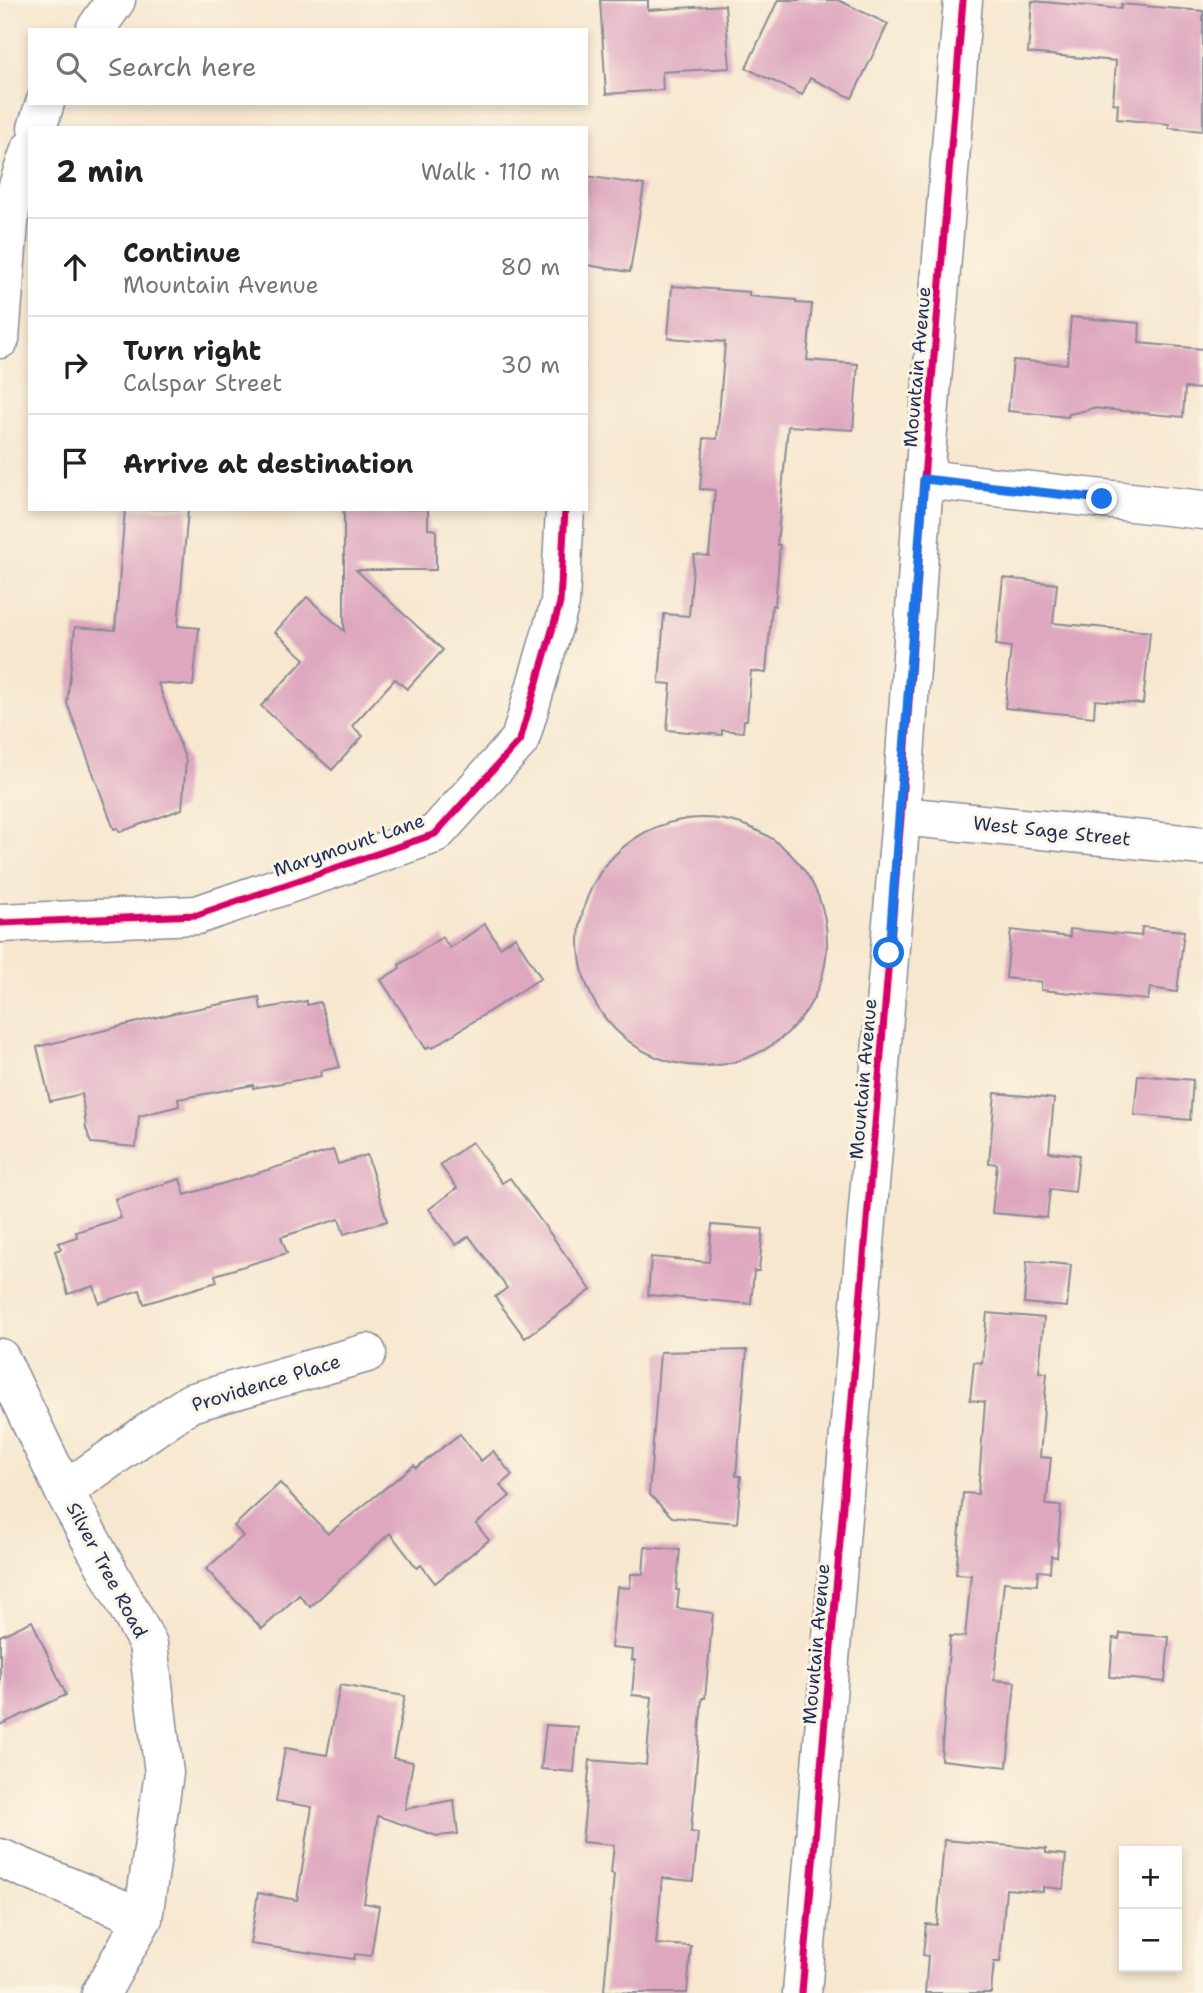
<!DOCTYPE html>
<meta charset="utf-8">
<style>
:root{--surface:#fff;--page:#f6f6f6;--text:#202124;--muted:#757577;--line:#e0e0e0}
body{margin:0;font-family:"Shantell Sans",sans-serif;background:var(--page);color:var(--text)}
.controls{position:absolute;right:21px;bottom:21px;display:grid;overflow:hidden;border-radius:0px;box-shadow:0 4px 10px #0003}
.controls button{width:63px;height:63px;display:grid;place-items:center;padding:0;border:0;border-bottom:2px solid var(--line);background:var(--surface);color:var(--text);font:35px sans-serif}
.stop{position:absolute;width:21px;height:21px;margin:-16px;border:5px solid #1a73e8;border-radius:50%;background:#fff}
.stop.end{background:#1a73e8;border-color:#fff;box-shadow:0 2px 7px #0008}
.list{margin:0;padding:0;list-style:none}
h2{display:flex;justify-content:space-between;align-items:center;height:91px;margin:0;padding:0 28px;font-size:30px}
h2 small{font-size:23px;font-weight:400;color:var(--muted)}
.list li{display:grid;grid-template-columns:46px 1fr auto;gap:21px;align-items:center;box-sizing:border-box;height:98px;padding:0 28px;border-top:2px solid var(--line)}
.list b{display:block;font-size:26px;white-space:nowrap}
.list p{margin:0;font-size:23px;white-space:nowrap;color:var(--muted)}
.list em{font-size:23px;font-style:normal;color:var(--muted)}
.icon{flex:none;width:38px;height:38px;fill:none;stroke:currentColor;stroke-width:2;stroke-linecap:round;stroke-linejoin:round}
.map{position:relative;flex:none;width:1203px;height:1993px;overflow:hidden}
.search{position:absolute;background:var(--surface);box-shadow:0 4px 10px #0003;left:28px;top:28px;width:560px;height:77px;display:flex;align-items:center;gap:18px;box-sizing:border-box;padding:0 24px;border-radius:0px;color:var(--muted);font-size:26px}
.panel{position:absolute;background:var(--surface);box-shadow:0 4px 10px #0003;left:28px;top:126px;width:560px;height:385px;border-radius:0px}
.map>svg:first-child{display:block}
.building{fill:#dea7bf}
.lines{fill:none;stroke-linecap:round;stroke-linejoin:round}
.minor-casing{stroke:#898b96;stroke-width:41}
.minor{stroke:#fff;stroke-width:38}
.cycleway-casing{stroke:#fcf5e5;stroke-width:11}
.cycleway{stroke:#d6006c;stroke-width:7}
.route{stroke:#1a73e8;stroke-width:9}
.labels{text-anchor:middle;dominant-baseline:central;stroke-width:6;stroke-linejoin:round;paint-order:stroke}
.street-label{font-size:19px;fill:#1b2f5e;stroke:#fcf5e5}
</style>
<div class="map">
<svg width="1203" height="1993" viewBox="0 0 1203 1993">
<rect width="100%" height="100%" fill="#fcf5e5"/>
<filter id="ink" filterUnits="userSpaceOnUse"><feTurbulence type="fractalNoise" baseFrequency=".0143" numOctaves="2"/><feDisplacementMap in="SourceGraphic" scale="14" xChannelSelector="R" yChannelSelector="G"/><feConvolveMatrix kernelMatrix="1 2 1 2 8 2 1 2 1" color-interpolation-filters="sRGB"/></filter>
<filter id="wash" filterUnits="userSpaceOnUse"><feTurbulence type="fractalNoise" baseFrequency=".00686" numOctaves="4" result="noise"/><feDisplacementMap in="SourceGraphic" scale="28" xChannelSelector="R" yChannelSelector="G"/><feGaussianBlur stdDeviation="1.57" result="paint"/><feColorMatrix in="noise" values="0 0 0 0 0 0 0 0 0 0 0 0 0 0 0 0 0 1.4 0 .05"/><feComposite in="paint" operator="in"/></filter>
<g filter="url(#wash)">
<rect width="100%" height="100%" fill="#f7e7cf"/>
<g id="blocks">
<g class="building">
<path d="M600,0h48v10l77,-5 5,63 -68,4 1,18 -57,4z"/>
<path d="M778,0h60l50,24 -36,74 -42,-20 -8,17 -56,-27z"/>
<path d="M1032,1l89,8v-5l82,7v120l-34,-3v-4l-52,-5 1,-15 -5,-1 3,-42 -88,-8z"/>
<path d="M586,176l58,9 -14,87 -44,-7z"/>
<path d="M672,286l77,6v4l47,4v3l16,1 -5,56 51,4 -5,66 -65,-4 -11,119h3l-5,61 -3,-1 -6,68 -15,-2 -4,49h-3l-1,12 -21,-2v5l-55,-5 4,-46 -12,-1 5,-69 25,2 5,-61 15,1 6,-66 -15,-1 4,-51 13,1 8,-97 -57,-4z"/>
<path d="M1071,317l69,6 -1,20 64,6v40l-18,-1 -2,29 -91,-9 -5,2 -18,4 -1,3 -60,-6 5,-51 54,4z"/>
<path d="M125,509h63l-10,117 21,2 -6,58 -35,-3 28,78 -4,48 -62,23 -2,-4 -4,1 -47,-126 8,-76 40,3z"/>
<path d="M344,509h84v20l8,1v40h-80l87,80 -36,39 -12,-10 -43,47 11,10 -31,34 -71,-64 44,-47 -30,-27 32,-35 37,34z"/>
<path d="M1003,578l54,6 -4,39 97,9 -7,72 -48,-4 -1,17 -89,-9 6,-61 -15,-2z"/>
<circle cx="703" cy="942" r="124"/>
<path d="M485,924l15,23 15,-10 26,41 -109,70 -2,-2 -4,3 -45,-69 19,-12 -1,-3 43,-28 8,11z"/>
<path d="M1142,927l42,4 -7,61 -27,-4 -2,12 -107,-10v-8l-35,-4 5,-48 59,7v-8l71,7z"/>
<path d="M259,997l2,12 46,-8v4l13,-3 20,65 -20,4 1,5 -68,12v-3l-75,14 1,7 -40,10 -3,31 -45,-4 -5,-15 -4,-34 -32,7 -13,-54 137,-34z"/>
<path d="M1138,1075l55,5 -3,40 -56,-5z"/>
<path d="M995,1093l59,6 -5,53 30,3 -4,37 -25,-3 -3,29 -55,-5 5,-49 -8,-1z"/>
<path d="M472,1142l30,41 8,-5 81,112 -66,48 -30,-41 12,-9 -38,-52 -13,9 -27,-36 28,-21 -17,-23z"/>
<path d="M333,1150l5,14 29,-9 20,66 -43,13 -5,-15 -58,18 6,16 -72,22 2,7 -73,22 -4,-14 -41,13 -5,-17 -26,8 -13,-43 6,-2 -3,-6 19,-6 -1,-5 45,-14 -6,-19 65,-20 5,16z"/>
<path d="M712,1225l51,4 -4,42h-5l-3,33 -103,-9 3,-38 58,5z"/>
<path d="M1027,1261l44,4 -4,42 -43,-4z"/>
<path d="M987,1313l57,5 -5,54 8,1 -7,84 11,1 -5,47 15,1 -4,51 -6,-1 -1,16 -12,-1 -1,14 -33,-3 -10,98 21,2 -8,85 -66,-7 9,-124 15,1 6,-62 -15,-1 7,-81 15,1 7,-92 -15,-2 4,-38 8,1z"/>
<path d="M747,1350l-11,126h5l-4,47 -65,-6 -23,-23 11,-142z"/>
<path d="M460,1434l21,27 12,-10 19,24 -12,10 10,11 -34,28 13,16 -54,43 -14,-18 -4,3 -27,-35 -80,74 -11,-12 -37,34 -56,-60 37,-33 -9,-10 46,-43 48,51 86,-69 2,3z"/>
<path d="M645,1547l35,3 -4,40h3l-2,18 36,5 -8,85h-3l-11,134 7,1 -5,48 -31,-3 -6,66 35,2 -4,47h-56l-27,-2 10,-117 -3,-1 3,-28 -32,-3 8,-82 56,5 6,-68 -20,-2 3,-35h-3l1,-10 -22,-2 6,-61 13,1 1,-14h12z"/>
<path d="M32,1621l34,74 -66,30v-89z"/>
<path d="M1120,1633l49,4 -4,45 -55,-5 3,-39 6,1z"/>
<path d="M340,1685l65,11 -12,62 20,4 -8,47 49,-9 4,34 -21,2 -59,-20 -14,87 15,3 -8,50 -16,-2 -1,5 -104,-15 8,-51 39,7 15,-93 -36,-6 9,-53 42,7z"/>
<path d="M546,1725l32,2 -4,45 -33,-3z"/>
<path d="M944,1840l102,9v4l20,2 -3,34 -20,-2v5l-37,-3 -6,73h-6l-3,31h-66l3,-37 -5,-1 3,-31 11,1z"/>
</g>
</g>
</g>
<g filter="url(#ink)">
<use href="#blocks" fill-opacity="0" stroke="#898b96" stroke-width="2"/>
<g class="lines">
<g class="minor-casing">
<g id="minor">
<path d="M95,30l21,-30"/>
<path d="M37,128l8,-25"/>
<path d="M0,339l10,-129 20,-60"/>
<path d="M924,479l279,31"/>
<path d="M901,816l302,30"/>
<path d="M0,923l197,-8 238,-81 85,-94 40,-137 5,-94"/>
<path d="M0,1358l64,133 84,153 16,129 -21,145 -42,75"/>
<path d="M64,1491l126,-88 177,-50"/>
<path d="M0,1858l143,60"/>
<path d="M802,1993l99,-1177 23,-337 39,-479"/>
</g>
</g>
<use href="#minor" class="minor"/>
<g class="cycleway-casing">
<g id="cycleway">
<path d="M0,923l197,-8 238,-81 85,-94 40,-137 5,-94"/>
<path d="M802,1993l99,-1177 23,-337 39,-479"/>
</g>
</g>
<use href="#cycleway" class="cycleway"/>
</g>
</g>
<g class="lines" filter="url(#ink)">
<path class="route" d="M889,953l35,-474 178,20"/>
</g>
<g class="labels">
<g class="street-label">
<text transform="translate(917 367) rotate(-85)">Mountain Avenue</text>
<text transform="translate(1052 831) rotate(6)">West Sage Street</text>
<text transform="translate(349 845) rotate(-19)">Marymount Lane</text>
<text transform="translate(863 1079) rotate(-85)">Mountain Avenue</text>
<text transform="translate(266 1383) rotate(-17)">Providence Place</text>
<text transform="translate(107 1570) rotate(62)">Silver Tree Road</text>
<text transform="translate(816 1644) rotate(-85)">Mountain Avenue</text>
</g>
</g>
</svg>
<div class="controls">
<button>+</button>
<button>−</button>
</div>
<div class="stop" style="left:889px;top:953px"></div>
<div class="stop end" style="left:1102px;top:499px"></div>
<div class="search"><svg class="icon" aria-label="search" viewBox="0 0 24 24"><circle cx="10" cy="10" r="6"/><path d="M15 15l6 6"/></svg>Search here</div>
<section class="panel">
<h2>2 min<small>Walk · 110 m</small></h2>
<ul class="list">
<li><svg class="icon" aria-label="ahead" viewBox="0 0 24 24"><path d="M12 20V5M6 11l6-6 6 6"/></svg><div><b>Continue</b><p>Mountain Avenue</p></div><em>80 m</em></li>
<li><svg class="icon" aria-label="right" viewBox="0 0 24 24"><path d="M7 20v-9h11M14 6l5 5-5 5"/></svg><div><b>Turn right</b><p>Calspar Street</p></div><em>30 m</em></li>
<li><svg class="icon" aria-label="arrive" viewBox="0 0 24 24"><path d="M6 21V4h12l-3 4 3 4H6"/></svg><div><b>Arrive at destination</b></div></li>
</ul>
</section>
</div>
